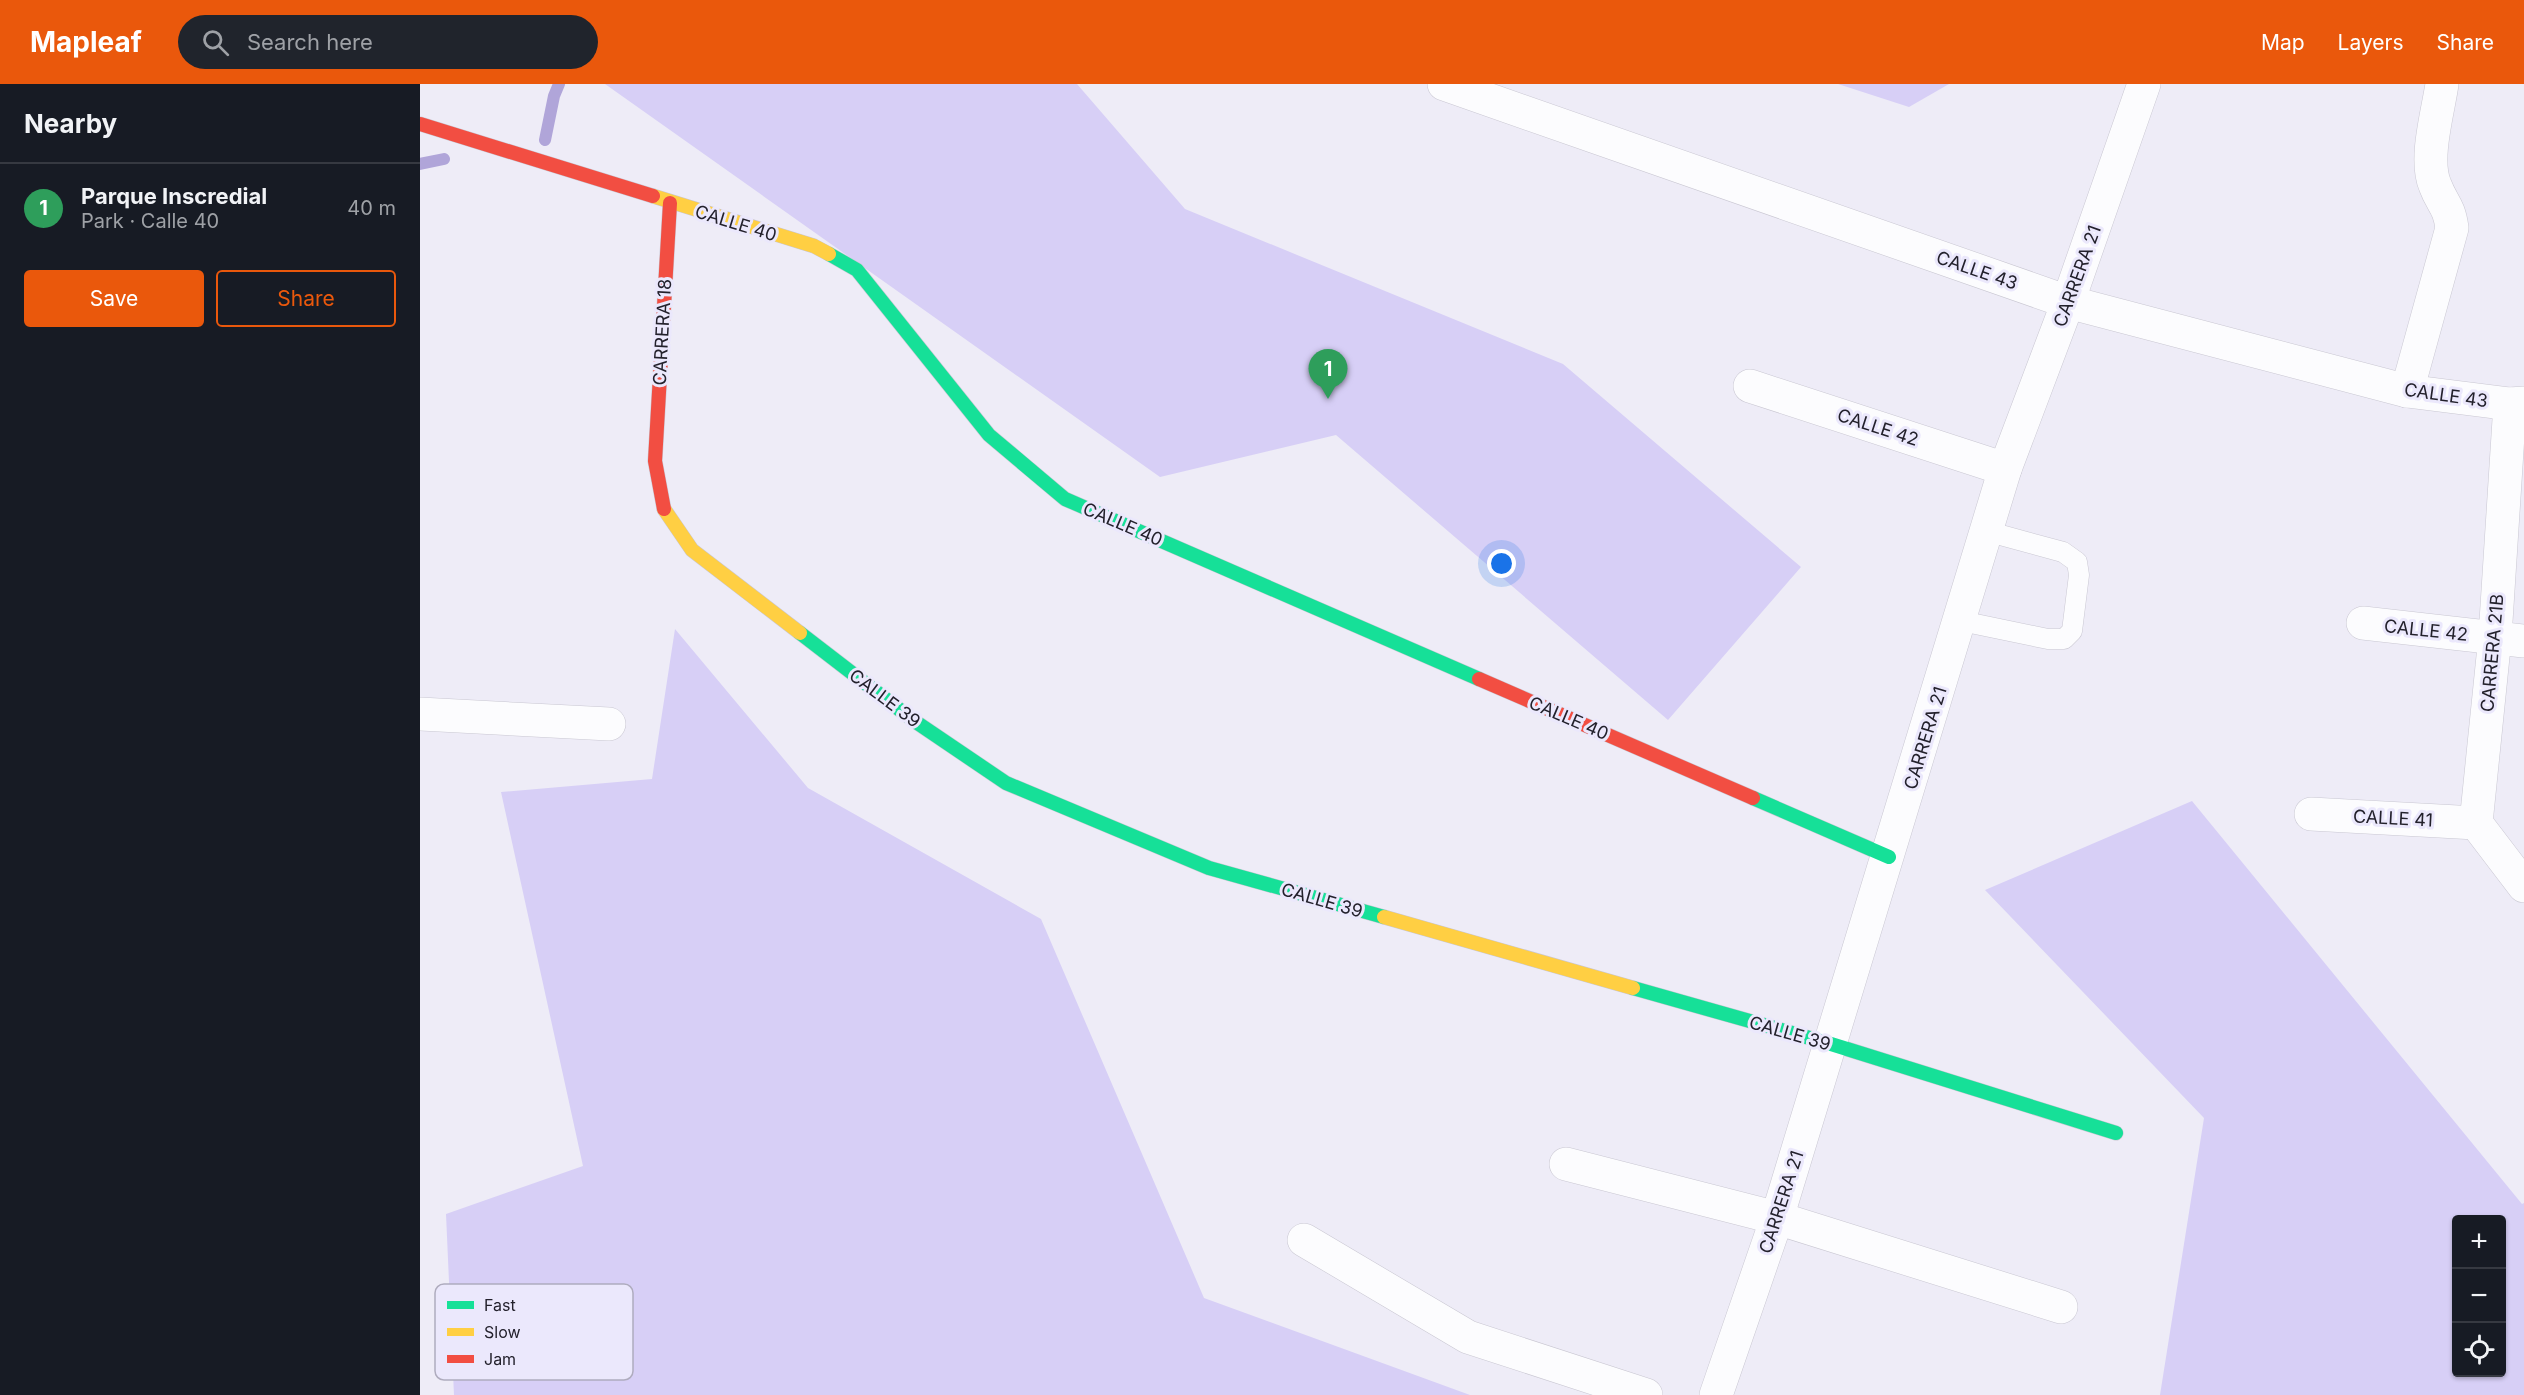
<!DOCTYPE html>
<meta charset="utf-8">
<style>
:root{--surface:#171b24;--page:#20242c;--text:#f1f3f6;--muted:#9ea1a6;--line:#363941;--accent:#ea580c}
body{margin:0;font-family:Inter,sans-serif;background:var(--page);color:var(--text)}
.controls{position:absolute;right:18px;bottom:18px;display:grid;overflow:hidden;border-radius:6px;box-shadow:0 2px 4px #0004}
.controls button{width:54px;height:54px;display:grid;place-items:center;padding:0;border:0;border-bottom:2px solid var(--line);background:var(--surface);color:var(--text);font:30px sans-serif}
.you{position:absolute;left:1082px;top:480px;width:21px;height:21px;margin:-15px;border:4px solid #fff;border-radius:50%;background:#1a73e8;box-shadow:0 0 0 9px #1a73e833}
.badge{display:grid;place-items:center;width:39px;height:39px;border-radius:50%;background:var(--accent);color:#fff;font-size:20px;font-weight:700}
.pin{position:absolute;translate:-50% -50px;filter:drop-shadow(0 2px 3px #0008)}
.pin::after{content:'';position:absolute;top:32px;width:21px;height:18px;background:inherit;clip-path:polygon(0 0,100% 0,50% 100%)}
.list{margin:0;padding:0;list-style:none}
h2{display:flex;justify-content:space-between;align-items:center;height:78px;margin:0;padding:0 24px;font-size:26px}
h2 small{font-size:20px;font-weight:400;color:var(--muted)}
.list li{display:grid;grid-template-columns:39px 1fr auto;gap:18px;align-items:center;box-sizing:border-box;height:90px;padding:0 24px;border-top:2px solid var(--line)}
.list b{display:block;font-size:22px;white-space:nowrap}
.list p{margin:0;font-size:20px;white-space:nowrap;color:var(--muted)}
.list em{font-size:20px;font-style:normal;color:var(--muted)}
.actions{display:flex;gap:12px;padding:18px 24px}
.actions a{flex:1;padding:14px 0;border:2px solid var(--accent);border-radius:6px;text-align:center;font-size:21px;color:var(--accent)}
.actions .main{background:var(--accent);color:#fff}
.icon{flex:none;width:33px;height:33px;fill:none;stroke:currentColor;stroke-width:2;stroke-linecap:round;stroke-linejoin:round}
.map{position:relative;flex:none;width:2104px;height:1311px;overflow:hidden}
header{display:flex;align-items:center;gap:36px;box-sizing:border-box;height:84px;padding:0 30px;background:var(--accent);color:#fff}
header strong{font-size:28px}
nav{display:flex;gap:33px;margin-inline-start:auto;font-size:21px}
.search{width:420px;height:54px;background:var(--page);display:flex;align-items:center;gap:15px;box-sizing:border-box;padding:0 21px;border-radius:33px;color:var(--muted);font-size:22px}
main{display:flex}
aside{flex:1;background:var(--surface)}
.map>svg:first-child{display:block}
.green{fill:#d7cff6;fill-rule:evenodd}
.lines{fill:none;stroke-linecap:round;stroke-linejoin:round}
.stream{stroke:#b0a5d9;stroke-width:12}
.lane-casing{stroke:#c9c7d2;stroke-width:21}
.street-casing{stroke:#c9c7d2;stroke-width:34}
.fast-casing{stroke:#c9c7d2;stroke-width:15}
.slow-casing{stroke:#c9c7d2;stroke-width:15}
.jam-casing{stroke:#c9c7d2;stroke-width:15}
.lane{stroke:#fcfcfe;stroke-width:20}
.street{stroke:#fcfcfe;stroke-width:33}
.fast{stroke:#16e098;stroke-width:14}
.slow{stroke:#ffcf43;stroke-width:14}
.jam{stroke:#f24e42;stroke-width:14}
.labels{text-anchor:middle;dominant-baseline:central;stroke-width:6;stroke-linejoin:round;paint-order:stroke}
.street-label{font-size:18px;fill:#23212c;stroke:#ebe8fc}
.key{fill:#ebe8fc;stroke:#afacbe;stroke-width:1.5}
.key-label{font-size:16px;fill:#23212c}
</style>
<header>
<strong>Mapleaf</strong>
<div class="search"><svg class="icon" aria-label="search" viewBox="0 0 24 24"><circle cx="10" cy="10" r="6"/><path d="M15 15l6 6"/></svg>Search here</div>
<nav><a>Map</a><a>Layers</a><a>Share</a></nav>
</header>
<main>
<aside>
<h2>Nearby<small></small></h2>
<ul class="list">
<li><span class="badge" style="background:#2e9e5b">1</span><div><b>Parque Inscredial</b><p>Park · Calle 40</p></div><em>40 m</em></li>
</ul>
<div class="actions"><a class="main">Save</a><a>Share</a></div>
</aside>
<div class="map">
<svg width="2104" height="1311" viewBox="0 0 2104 1311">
<rect width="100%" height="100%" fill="#eeecf7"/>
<g class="green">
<path d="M185,0h472l108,125 378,155 238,203 -133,153 -332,-285 -176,42z"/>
<path d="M1418,0h111l-40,23z"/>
<path d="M255,545l133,159 233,131 163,379 266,97h-1016l-8,-181 137,-48 -82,-374 151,-13z"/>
<path d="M1772,717l330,403 2,-1v192h-364l44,-277 -219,-228zM2036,1136h46v152h-46z"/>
</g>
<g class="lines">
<g class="stream">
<path d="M125,56l9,-44 5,-12"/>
<path d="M0,80l24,-5"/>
</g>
<g class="lane-casing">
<path id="lane" d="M1541,537l87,18h16l8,-8 7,-56 -2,-13 -14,-10 -77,-21"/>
</g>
<g class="street-casing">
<g id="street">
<path d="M1024,0l624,218 339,89 103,13 14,-1"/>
<path d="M1330,302l255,83"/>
<path d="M1987,307l45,-163c-3,-23 -10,-24 -17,-43 -11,-26 3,-73 7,-101"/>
<path d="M2090,320l-15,233 -19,186 48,63"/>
<path d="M1943,539l161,18"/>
<path d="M0,630l189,10"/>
<path d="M1891,730l165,9"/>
<path d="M1146,1080l211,54 284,89"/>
<path d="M884,1156l164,97 178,58"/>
<path d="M1296,1311l61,-177 228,-749 63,-167 76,-218"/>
</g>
</g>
<g class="fast-casing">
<g id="fast">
<path d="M409,170l28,16 132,165 76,64 414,180"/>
<path d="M380,549l113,87 93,63 203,85 175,49"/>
<path d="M1333,714l136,59"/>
<path d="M1213,904l198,56 285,89"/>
</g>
</g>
<g class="slow-casing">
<g id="slow">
<path d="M233,112l161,50 15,8"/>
<path d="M244,425l28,41 108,83"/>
<path d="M964,833l249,71"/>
</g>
</g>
<g class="jam-casing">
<g id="jam">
<path d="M0,40l233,72"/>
<path d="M244,425l-9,-48 15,-258"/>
<path d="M1059,595l274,119"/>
</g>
</g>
<use href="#lane" class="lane"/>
<use href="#street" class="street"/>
<use href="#fast" class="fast"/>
<use href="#slow" class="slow"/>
<use href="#jam" class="jam"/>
</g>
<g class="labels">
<g class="street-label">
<text transform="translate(316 139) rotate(17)">CALLE 40</text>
<text transform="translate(1557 186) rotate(19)">CALLE 43</text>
<text transform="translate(1657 192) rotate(-70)">CARRERA 21</text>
<text transform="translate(242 248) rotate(-87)">CARRERA 18</text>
<text transform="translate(2026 311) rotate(8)">CALLE 43</text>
<text transform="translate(1458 343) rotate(18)">CALLE 42</text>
<text transform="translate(703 440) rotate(23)">CALLE 40</text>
<text transform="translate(2006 546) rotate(6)">CALLE 42</text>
<text transform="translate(2072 569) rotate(-85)">CARRERA 21B</text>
<text transform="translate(465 614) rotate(37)">CALLE 39</text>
<text transform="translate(1149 634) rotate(23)">CALLE 40</text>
<text transform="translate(1505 654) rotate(-73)">CARRERA 21</text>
<text transform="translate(1973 734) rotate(3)">CALLE 41</text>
<text transform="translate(902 816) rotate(16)">CALLE 39</text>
<text transform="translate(1370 949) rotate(16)">CALLE 39</text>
<text transform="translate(1361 1118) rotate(-72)">CARRERA 21</text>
</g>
</g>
<rect x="15" y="1200" width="198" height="96" rx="9" class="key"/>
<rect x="27" y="1217" width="27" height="8" fill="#16e098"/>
<rect x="27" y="1244" width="27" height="8" fill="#ffcf43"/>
<rect x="27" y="1271" width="27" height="8" fill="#f24e42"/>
<g class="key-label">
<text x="64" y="1227">Fast</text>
<text x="64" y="1254">Slow</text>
<text x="64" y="1281">Jam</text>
</g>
</svg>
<div class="controls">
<button>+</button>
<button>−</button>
<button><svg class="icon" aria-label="locate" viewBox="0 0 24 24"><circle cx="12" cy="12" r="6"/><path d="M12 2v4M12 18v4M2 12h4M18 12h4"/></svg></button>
</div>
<div class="you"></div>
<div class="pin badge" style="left:908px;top:315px;background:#2e9e5b">1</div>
</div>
</main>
